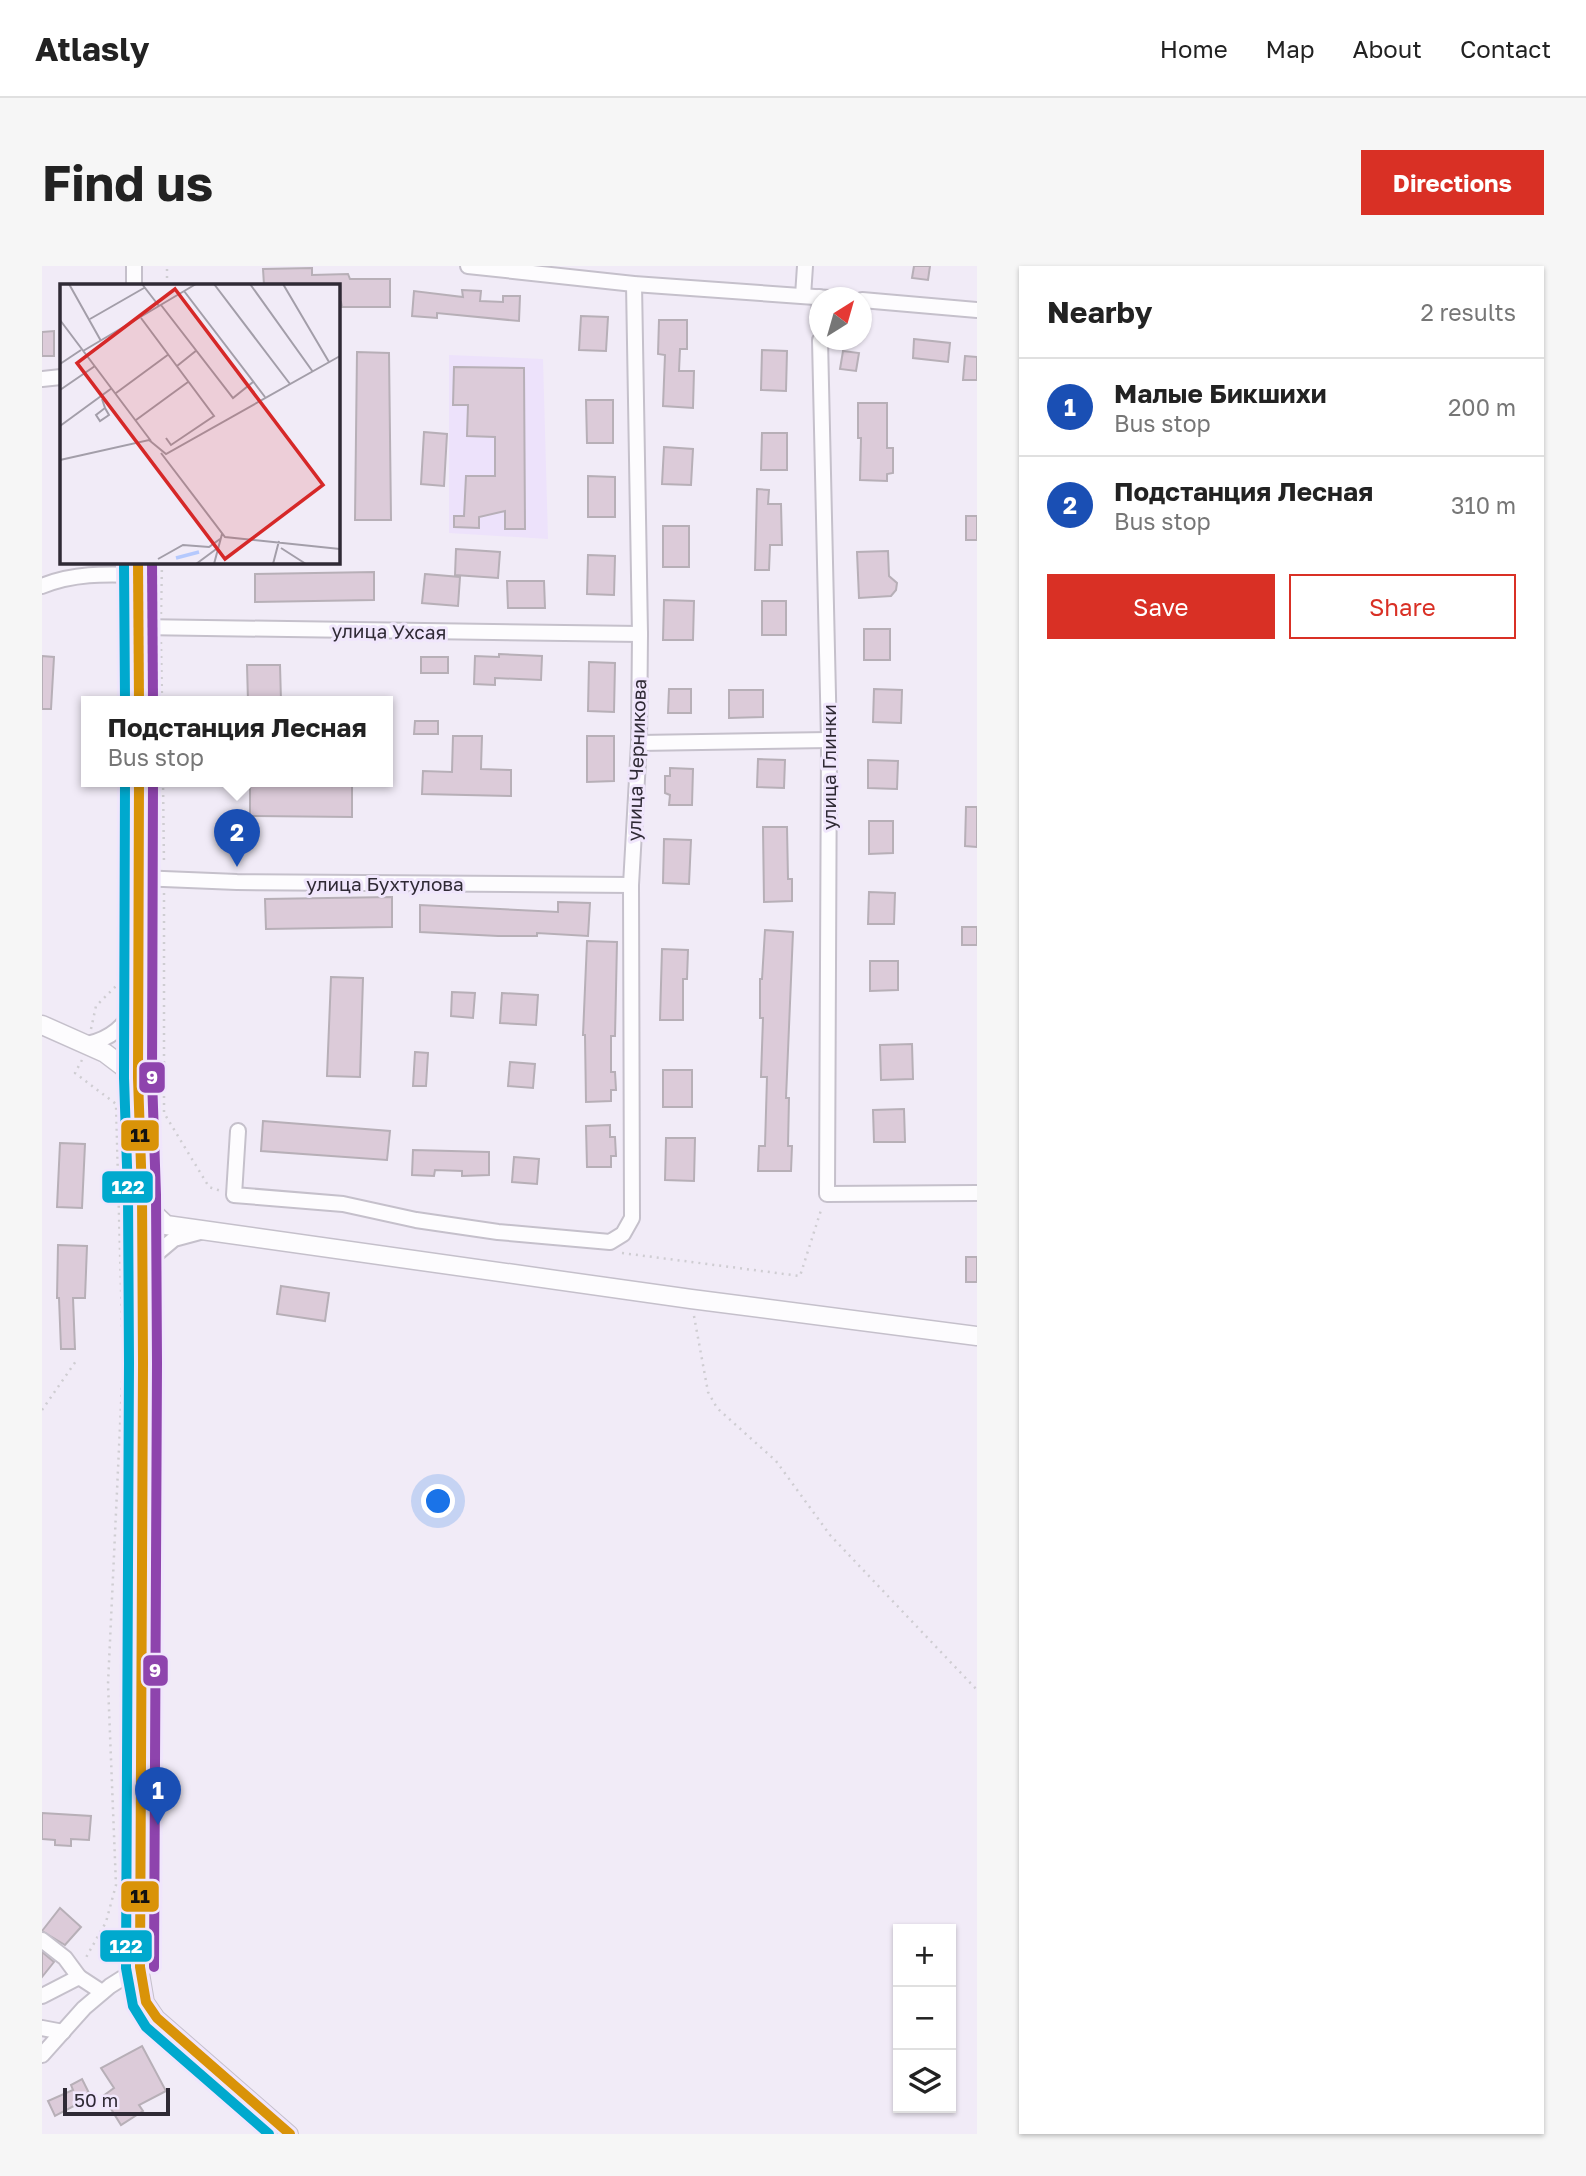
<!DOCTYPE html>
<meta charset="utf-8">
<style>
:root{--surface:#fff;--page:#f6f6f6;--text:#222;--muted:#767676;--line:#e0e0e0;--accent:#d93025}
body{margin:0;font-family:"Golos Text",sans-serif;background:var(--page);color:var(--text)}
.controls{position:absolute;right:21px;bottom:21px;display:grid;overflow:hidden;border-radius:0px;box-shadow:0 2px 5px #0004}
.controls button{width:63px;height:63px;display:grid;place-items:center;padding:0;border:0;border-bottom:2px solid var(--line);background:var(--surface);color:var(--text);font:35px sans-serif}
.compass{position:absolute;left:767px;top:21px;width:63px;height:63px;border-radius:50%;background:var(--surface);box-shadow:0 2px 5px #0004;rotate:37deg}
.scale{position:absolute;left:21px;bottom:18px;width:107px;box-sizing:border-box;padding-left:7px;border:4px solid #2f2a35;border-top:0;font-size:19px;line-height:24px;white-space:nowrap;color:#2f2a35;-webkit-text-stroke:5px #f0e6fc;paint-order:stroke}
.you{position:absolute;left:397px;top:1236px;width:24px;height:24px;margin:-18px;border:5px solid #fff;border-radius:50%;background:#1a73e8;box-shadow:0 0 0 10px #1a73e833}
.badge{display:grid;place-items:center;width:46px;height:46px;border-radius:50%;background:var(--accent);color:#fff;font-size:23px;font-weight:700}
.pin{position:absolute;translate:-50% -58px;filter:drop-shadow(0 2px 4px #0008)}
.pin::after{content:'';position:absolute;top:37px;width:24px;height:21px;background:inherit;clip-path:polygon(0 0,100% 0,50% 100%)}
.popup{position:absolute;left:39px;top:430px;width:312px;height:91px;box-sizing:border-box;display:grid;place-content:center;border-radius:0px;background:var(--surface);filter:drop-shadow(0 2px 5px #0005);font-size:23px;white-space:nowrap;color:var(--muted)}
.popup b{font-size:26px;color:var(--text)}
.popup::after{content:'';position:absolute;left:50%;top:100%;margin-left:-14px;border:14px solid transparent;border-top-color:var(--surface)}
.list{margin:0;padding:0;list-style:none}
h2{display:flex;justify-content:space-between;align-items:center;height:91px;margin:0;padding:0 28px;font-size:30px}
h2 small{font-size:23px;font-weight:400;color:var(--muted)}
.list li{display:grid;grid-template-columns:46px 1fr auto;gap:21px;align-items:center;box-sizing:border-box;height:98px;padding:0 28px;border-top:2px solid var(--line)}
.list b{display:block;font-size:26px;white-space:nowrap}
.list p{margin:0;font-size:23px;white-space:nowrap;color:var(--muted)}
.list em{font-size:23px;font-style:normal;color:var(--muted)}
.actions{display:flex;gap:14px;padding:21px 28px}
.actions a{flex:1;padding:16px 0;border:2px solid var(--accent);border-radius:0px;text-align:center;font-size:24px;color:var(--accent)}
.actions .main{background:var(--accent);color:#fff}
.icon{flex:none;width:38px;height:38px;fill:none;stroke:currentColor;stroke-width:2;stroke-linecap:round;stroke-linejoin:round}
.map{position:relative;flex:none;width:935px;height:1868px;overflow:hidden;border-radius:0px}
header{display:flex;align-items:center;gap:42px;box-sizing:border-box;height:98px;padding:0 35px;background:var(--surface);border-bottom:2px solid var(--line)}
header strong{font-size:33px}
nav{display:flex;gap:38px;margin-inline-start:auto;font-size:24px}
.intro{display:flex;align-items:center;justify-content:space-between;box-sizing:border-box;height:168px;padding:0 42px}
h1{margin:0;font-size:49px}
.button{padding:18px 32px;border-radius:0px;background:var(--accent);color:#fff;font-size:24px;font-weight:700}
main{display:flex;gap:42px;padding:0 42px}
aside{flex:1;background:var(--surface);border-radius:0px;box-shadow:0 2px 5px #0004}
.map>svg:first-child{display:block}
.built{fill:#ede2fb}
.building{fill:#dccbd9;stroke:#b7afb7;stroke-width:2}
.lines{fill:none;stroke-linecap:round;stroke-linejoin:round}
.minor-casing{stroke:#c5c0cb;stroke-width:18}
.major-casing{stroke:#c5c0cb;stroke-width:21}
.path{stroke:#cfcdd2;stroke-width:2.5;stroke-dasharray:2 5;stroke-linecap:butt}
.minor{stroke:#fdfcfe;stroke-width:14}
.major{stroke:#fdfcfe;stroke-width:18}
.bus-1-casing{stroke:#f0e6fc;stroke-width:16}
.bus-2-casing{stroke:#f0e6fc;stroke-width:16}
.bus-3-casing{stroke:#f0e6fc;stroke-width:16}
.bus-1{stroke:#d99308;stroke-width:10}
.bus-2{stroke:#00a9ce;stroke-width:10}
.bus-3{stroke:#8e44ad;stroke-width:10}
.labels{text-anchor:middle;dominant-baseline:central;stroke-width:6;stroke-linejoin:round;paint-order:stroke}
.street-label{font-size:19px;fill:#2f2a35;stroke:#f0e6fc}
.inset-river{fill:none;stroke:#b5c9fd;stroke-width:3.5}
.inset-road{fill:none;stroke:#a39ea9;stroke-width:2}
.view{fill:#d62828;fill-opacity:0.15;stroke:#d62828;stroke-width:3.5}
.inset-edge{fill:none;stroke:#2f2a35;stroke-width:3.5}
.line-badge{stroke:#f0e6fc;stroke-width:2.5}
.badge-label{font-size:19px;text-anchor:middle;font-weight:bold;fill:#fff}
.pale-badge-label{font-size:19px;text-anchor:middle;font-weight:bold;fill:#111}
</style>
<header>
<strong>Atlasly</strong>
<nav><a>Home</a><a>Map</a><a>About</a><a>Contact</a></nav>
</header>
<div class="intro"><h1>Find us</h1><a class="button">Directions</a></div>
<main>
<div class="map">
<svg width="935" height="1868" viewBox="0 0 935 1868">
<rect width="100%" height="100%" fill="#f1ebf7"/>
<path class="built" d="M407,89l94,4 5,180 -99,-6z"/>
<g class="building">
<path d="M872,0h16l-2,14 -16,-2z"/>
<path d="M270,2v7l36,-1 2,5h40v28h-48l-1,-5h-3v-17h-74l-1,-16z"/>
<path d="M420,24l19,1 -1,10 23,1v-6h17l-1,25 -82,-8v5l-25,-2 2,-25 49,6z"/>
<path d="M539,50l27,1 -2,34 -27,-1z"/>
<path d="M617,54h28v29h-7l-1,22h15l-1,37 -30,-2 2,-51 -7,-1z"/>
<path d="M12,65v25h-12v-24z"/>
<path d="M872,73l36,4 -2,19 -35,-4z"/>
<path d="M720,84l25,1 -1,40 -25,-1z"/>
<path d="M801,85l16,2 -3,18 -16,-2z"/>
<path d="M315,86l32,1 2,167h-36z"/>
<path d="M923,90l12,1v23h-14z"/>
<path d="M412,101l70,1 1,161h-20v-18l-26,6v11l-25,-1v-11h10l2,-40h29v-39l-28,-1 1,-31h-15z"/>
<path d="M544,134h27v43h-26z"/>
<path d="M816,137h29v45h6v25l-6,1v7l-27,-1 1,-42h-3z"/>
<path d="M382,166l23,2 -3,52 -23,-2z"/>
<path d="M720,167h25v37h-26z"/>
<path d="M622,181l29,2 -2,36 -29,-1z"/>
<path d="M546,210l27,1v40h-27z"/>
<path d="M715,223l12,1 -1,14h13l1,41h-12l-1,25h-14z"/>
<rect x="924" y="250" width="11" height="24"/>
<rect x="621" y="260" width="26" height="41"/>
<path d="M414,283l44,3 -2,26 -43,-3z"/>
<path d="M846,285l1,25 8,7 -1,7 -5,6 -32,2 -2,-46z"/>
<path d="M546,289l27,1 -1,39 -27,-1z"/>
<path d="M332,306v28l-119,2v-28z"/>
<path d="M383,308l35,3 -2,29 -36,-3z"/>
<path d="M465,315h37l1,27h-37z"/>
<path d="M622,334l30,1 -1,39h-30z"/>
<rect x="720" y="335" width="24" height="34"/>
<rect x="822" y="363" width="26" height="31"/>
<path d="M457,388l43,2 -1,24 -46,-2v7l-21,-1 1,-28 24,1z"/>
<path d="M0,390l12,1 -3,52h-9z"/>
<rect x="379" y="391" width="27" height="16"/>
<path d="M547,396l26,1 -1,49 -26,-1z"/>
<path d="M205,399h33l1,36h-33z"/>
<path d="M627,423h22v24h-23z"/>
<path d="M832,423l28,1 -1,33 -28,-1z"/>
<path d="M687,424h34v27l-34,1z"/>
<path d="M373,455h23v13h-24z"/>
<path d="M411,470h29l-1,33 30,1v26l-89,-2 1,-23 29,1z"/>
<path d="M545,470h27v45l-27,1z"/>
<path d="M716,493l27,1 -1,28 -27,-1z"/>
<path d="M826,494l30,1 -1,28 -29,-1z"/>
<path d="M628,502l23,1 -1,36h-23l1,-10 -5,-2v-17h5z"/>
<path d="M208,515h102v36l-102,-1z"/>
<path d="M924,541h11v40l-12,-1z"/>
<path d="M827,555h24v32l-24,1z"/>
<path d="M721,561h24l1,52h4v22l-28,1z"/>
<path d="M622,573l27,1 -2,44 -26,-1z"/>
<path d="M827,626l26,1 -1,31h-26z"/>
<path d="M350,631v30l-126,2 -1,-30z"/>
<path d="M516,636l32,1 -2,33 -51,-3v3h-39l-78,-4v-27l138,7z"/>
<rect x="920" y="661" width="15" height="18"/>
<path d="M723,664l28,2 -7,166h3l-1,48h4l-1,25h-33l1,-25h6l2,-69h-6l2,-59h-3v-39h2z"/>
<path d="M545,675l30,1 -2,94h-4v36h4l1,18h-5v11l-25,1 -1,-67h-2z"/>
<path d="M620,683l26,1 -1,29h-4v41h-23z"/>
<path d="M828,695h28v29l-28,1z"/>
<path d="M289,711l32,1 -3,99 -33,-1z"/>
<path d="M410,726l23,1 -2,25 -22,-2z"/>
<path d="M460,727l36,2 -2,30 -36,-2z"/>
<path d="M870,778l1,35 -32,1 -1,-35z"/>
<path d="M373,786l13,1 -2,33h-13z"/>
<path d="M468,796l25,2 -2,24 -25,-2z"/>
<rect x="621" y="804" width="29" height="37"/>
<path d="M862,843l1,33h-31l-1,-32z"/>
<path d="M221,855l127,10 -3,29 -126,-9z"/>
<path d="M568,859v12h5l1,19h-5v11h-24l-1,-41z"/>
<path d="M624,872h29l-1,43 -29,-1z"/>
<path d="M18,877l25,1 -3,64 -25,-1z"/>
<path d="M371,884l76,2v23l-27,1v-5l-27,-1 -1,6 -22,-1z"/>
<path d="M472,891l25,2 -2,25 -25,-2z"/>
<path d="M16,979l29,1 -2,52h-12l2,51h-14l-2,-51h-2z"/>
<rect x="924" y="991" width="11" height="25"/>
<path d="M239,1020l48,7 -4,28 -48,-7z"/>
<path d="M0,1547l49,3 -2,24 -18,-1v7l-16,-1v-5l-13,-1z"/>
<path d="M18,1642l21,19 -16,18 -23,-14z"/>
<path d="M0,1686l12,10 -12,15z"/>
<path d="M100,1780l24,45 -27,14 4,6 -22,14 -18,-29 11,-8 -13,-20z"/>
<path d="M40,1813l9,18 -36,19 -7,-15 25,-11 -2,-5z"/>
</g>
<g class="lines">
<g class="minor-casing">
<g id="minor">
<path d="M92,0v19"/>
<path d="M426,0l166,18 195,14"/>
<path d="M761,30l2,-30"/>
<path d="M777,31l1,20"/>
<path d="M820,34l115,10"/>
<path d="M778,74l9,400 -2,454 150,-1"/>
<path d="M0,113l19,-2"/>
<path d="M96,296l1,139"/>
<path d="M0,320c32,-13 62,-12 96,-11"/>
<path d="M97,361l501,7"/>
<path d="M597,477l190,-3"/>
<path d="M97,612l98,4 394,3"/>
<path d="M45,778c24,-5 38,-18 50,-40"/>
<path d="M96,812l1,-297"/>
<path d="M196,865l-4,64 109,9 73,16 82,12 112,10 13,-8 9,-16 -1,-333 8,-142 1,-109 -6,-350"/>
<path d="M100,929l-2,772 6,35 11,16 133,116"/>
<path d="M100,1000l32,-27 26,-7"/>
<path d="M0,1674l23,18 14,19"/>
<path d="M0,1730l37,-19 23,15"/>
<path d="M0,1762l21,4"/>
<path d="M0,1789l42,-47 26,-22 30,-19"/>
</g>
</g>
<g class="major-casing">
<path id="major" d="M0,759l63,28 33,25 4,117 6,13 18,17 525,74 286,37"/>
</g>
<g class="path">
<path d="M125,19v-19"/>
<path d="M119,348l1,-52"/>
<path d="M119,376l1,59"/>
<path d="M121,515l1,84"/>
<path d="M122,627v220l45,74 12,4"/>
<path d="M49,763l5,-23 28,-28"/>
<path d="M40,794l-7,13 41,31 7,258 -15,322 8,201 -10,37 -22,39"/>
<path d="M580,987l178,23 22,-69"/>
<path d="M652,1050l14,76 9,16 59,53 54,74 147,155"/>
<path d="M0,1144l34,-49"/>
</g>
<use href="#minor" class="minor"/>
<use href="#major" class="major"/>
<g class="bus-1-casing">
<g id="bus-1">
<path d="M96,296l1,139"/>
<path d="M97,515l-1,297 4,117 1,168 -3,604 6,35 11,16 133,116"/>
</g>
</g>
<g class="bus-2-casing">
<g id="bus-2">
<path d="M82,296l1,139"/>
<path d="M83,515l-1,297 4,117 1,168 -3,605 7,38 13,21 123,107"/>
</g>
</g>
<g class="bus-3-casing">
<g id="bus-3">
<path d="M110,296l1,139"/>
<path d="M111,515l-1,297 4,117 1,168 -3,604"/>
</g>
</g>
<use href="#bus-1" class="bus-1"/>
<use href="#bus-2" class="bus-2"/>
<use href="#bus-3" class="bus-3"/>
</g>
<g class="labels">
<g class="street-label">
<text transform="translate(347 365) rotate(1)">улица Ухсая</text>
<text transform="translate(594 494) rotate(-88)">улица Черникова</text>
<text transform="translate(786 501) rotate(-90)">улица Глинки</text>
<text x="343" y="617">улица Бухтулова</text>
</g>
</g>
<g transform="translate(18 18)">
<rect width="280" height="280" fill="#f1ebf7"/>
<path class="inset-river" d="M116,274l23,-6"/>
<path class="inset-road" d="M9,0l32,57M82,0l17,22M154,0l76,100M190,0l63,88M223,0l46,78M124,7l81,106M101,21l72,93 20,-16M81,34l73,98 -43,29 -5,-7M30,35l54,-31M0,36l91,121M23,67l113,-67M0,80l21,-14M117,82l20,-16M0,106l35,-24M56,109l53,-39M42,115l3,9 -9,7 4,6 9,-6 -4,-7M76,136l52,-38M0,142l52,-38M101,169l64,84 115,12M0,176l89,-20 17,14 174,-98M221,264l25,16M98,275l25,-14 26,2 11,-8M136,280l23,-17M154,280l8,-30M213,280l6,-23"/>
<path class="view" d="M115,5l148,196 -98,74 -148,-196z"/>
<rect width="280" height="280" class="inset-edge"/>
</g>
<g class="line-badge">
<rect x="96" y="795" width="28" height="33" rx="7" fill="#8e44ad"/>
<rect x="78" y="853" width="40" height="33" rx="7" fill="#d99308"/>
<rect x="59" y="904" width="53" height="34" rx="7" fill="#00a9ce"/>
<rect x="100" y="1388" width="27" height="33" rx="7" fill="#8e44ad"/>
<rect x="78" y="1614" width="40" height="33" rx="7" fill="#d99308"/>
<rect x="57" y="1663" width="54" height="34" rx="7" fill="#00a9ce"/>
</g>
<g class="badge-label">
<text x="110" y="818">9</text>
<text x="86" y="928">122</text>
<text x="113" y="1411">9</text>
<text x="84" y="1687">122</text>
</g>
<g class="pale-badge-label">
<text x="98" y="876">11</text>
<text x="98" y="1637">11</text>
</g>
</svg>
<div class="controls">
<button>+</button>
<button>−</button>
<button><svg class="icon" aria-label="layers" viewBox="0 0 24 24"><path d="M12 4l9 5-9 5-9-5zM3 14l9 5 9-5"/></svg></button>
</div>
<svg class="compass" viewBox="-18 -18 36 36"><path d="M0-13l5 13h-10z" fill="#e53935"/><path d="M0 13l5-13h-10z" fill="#767676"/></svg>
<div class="scale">50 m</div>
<div class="you"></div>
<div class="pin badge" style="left:116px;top:1559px;background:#1a4fb4">1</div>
<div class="pin badge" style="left:195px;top:601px;background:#1a4fb4">2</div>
<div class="popup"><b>Подстанция Лесная</b>Bus stop</div>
</div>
<aside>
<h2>Nearby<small>2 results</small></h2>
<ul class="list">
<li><span class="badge" style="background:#1a4fb4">1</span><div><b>Малые Бикшихи</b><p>Bus stop</p></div><em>200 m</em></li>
<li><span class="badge" style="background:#1a4fb4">2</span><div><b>Подстанция Лесная</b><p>Bus stop</p></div><em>310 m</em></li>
</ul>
<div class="actions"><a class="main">Save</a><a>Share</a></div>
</aside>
</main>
